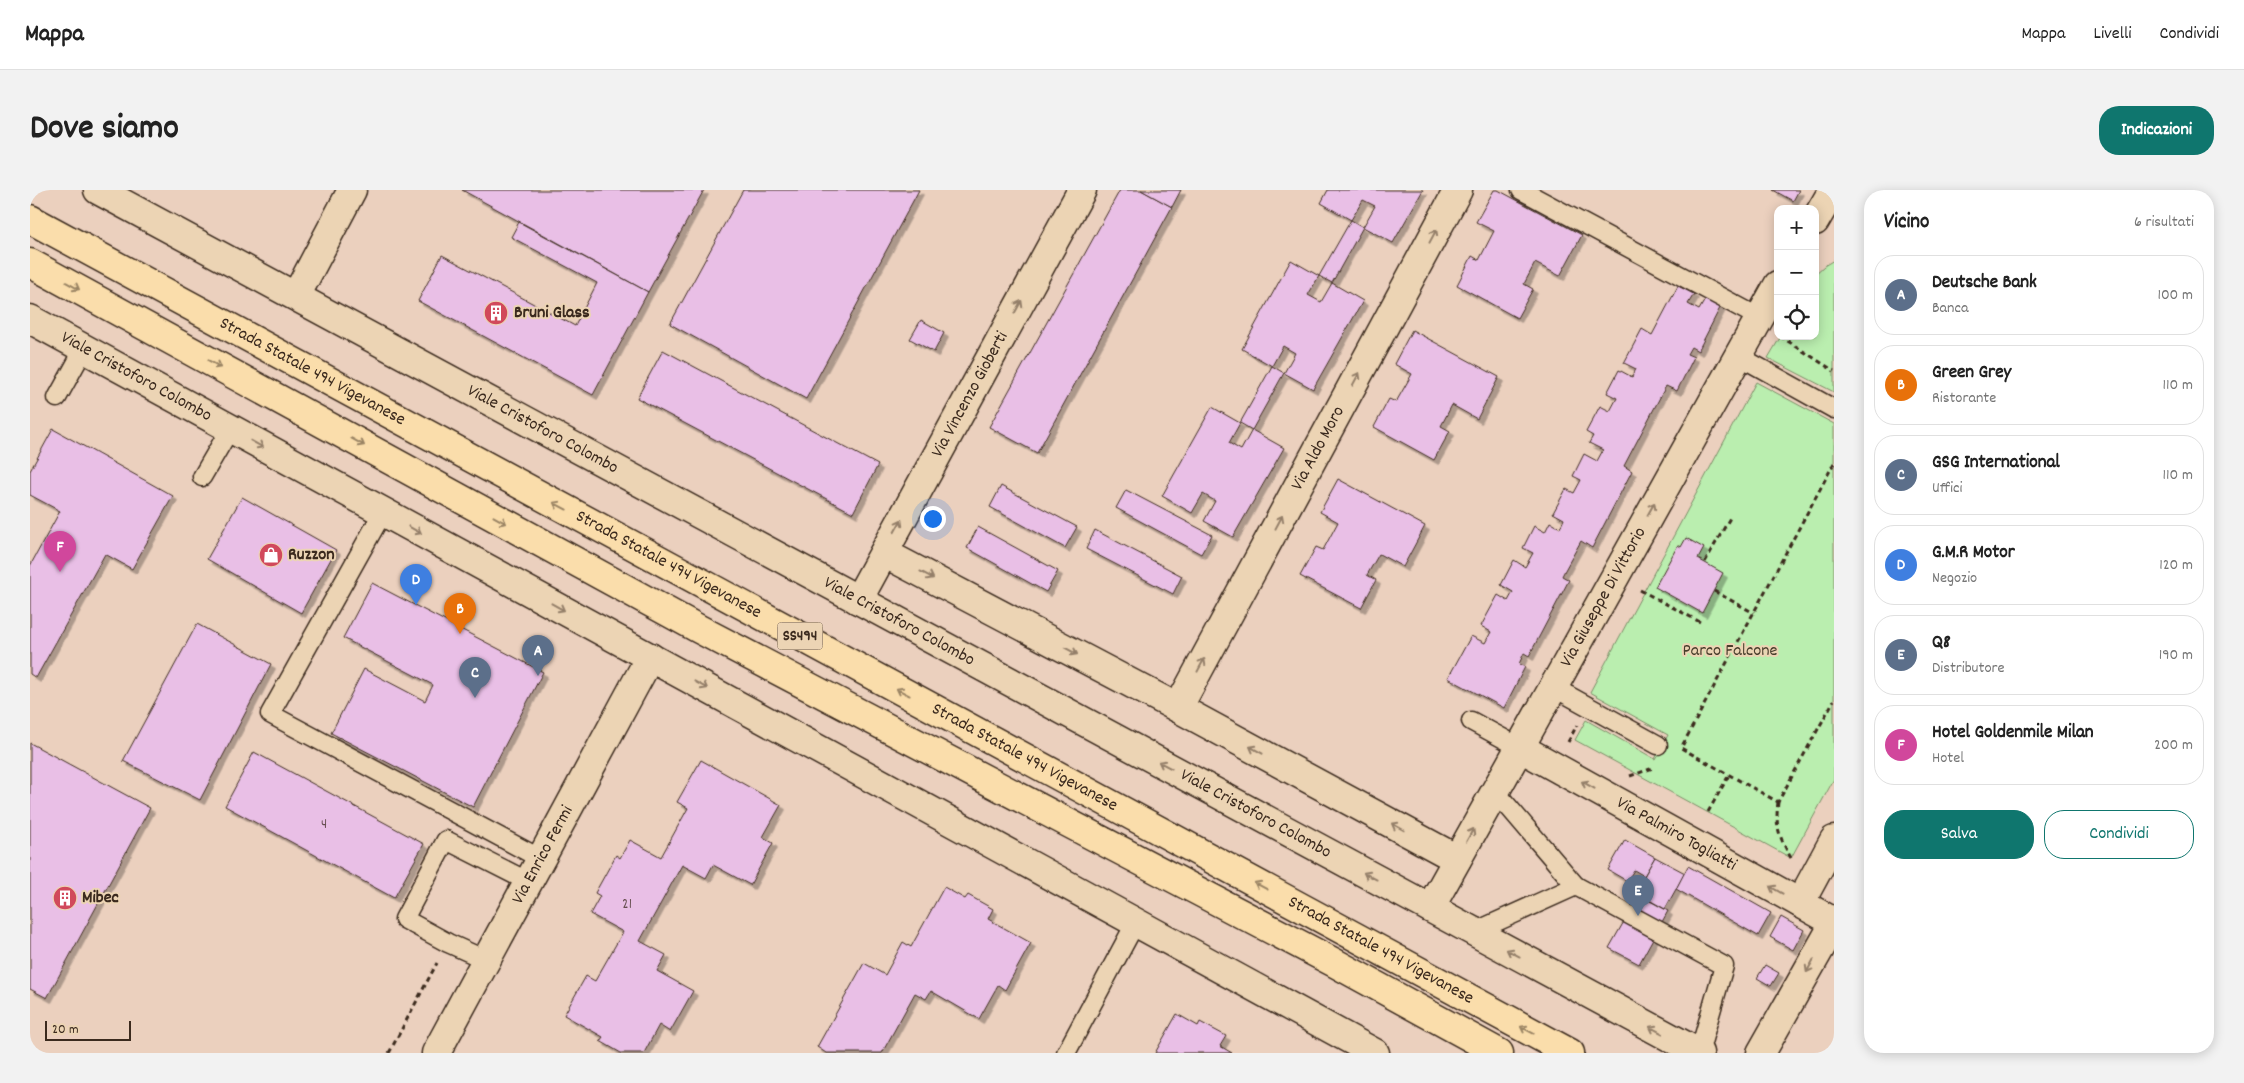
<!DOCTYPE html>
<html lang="it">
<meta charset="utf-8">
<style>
:root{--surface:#fff;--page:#f2f2f2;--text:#222;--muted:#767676;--line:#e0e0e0;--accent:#0f766e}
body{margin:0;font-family:Dekko,sans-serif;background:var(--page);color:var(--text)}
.controls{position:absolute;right:15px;top:15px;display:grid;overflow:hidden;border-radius:10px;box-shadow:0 2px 12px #0003}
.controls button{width:45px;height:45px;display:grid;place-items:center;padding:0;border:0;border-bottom:1px solid var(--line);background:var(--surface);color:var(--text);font:25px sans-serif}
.scale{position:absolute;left:15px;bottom:12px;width:86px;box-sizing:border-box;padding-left:5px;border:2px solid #3b2a1e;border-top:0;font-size:14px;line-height:18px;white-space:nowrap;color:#3b2a1e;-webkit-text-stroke:4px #ecd4b4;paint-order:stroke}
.you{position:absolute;left:902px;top:328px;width:18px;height:18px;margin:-12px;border:4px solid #fff;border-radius:50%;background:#1a73e8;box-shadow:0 0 0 8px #1a73e833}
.badge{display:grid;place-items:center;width:32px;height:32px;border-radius:50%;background:var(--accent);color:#fff;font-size:16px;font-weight:700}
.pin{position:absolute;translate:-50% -41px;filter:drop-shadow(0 1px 2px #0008)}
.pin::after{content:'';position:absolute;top:26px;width:18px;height:15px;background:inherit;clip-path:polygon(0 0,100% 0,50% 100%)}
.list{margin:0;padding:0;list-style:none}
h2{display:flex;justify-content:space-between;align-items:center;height:65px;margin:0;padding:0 20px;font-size:21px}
h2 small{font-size:16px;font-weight:400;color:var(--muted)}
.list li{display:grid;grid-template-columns:32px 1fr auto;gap:15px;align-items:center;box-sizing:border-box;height:80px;margin:0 10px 10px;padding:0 10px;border:1px solid var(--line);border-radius:20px}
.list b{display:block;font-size:19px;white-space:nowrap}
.list p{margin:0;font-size:16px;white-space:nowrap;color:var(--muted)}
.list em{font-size:16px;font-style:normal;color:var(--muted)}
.actions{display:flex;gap:10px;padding:15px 20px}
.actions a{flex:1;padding:11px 0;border:1px solid var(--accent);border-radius:20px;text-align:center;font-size:18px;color:var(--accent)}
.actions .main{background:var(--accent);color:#fff}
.icon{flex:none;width:28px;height:28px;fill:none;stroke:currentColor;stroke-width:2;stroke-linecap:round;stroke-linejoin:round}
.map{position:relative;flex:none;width:1804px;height:863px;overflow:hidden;border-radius:20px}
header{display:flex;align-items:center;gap:30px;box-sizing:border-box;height:70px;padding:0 25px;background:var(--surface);border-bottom:1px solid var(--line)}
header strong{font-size:24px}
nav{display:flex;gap:28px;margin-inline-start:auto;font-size:18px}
.intro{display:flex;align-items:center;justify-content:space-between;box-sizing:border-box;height:120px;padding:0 30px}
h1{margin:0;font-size:35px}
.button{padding:12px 22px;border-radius:20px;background:var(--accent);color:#fff;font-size:18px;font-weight:700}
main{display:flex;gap:30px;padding:0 30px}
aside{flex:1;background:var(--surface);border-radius:20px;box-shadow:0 2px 12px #0003}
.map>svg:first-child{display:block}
.green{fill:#baeeaf;stroke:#7a8c66}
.building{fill:#e9bfe6;stroke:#3b2a1e;filter:url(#shadow)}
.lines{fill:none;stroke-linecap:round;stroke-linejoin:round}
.service-casing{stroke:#3b2a1e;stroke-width:21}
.minor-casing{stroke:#3b2a1e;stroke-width:31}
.primary-casing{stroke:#3b2a1e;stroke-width:31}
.path{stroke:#3b2a1e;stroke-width:3;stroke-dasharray:5 4;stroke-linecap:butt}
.service{stroke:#ecd4b4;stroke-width:18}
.minor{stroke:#ecd4b4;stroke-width:28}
.primary{stroke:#faddab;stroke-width:28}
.oneway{stroke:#947f69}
.oneway2{stroke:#9a8464}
.labels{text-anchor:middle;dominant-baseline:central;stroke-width:4;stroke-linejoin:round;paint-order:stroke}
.number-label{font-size:15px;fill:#664f50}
.shield{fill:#ecd4b4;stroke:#705d4b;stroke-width:1}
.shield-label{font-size:16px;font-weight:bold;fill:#3b2a1e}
.poi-label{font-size:18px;font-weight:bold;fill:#3b2a1e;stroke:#ecd4b4;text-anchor:start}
.street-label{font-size:18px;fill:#3b2a1e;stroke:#ecd4b4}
.park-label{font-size:18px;fill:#483e2c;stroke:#ecd4b4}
</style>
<header>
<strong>Mappa</strong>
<nav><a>Mappa</a><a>Livelli</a><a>Condividi</a></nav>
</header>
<div class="intro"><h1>Dove siamo</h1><a class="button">Indicazioni</a></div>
<main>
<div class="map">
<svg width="1804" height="863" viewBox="0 0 1804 863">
<defs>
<filter id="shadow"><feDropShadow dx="4.5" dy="4.5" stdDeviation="0" flood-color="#0004"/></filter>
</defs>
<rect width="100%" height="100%" fill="#ebd0be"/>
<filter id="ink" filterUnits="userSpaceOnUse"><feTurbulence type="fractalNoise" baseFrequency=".02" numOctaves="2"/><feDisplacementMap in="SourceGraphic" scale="10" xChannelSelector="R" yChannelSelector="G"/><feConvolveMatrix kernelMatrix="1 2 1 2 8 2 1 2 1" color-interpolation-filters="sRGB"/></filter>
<g filter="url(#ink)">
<g class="green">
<path d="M1804,70v132l-66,-34 13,-22h34v-62l9,-8z"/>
<path d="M1726,192l78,42v355l-43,79 -216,-118 11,-20 69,39 13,-24 -78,-43z"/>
</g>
<g class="building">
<path d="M432,0h242l-56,102z"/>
<path d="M713,0h176l-113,209 -136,-75z"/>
<path d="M1090,0h21l31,17 -135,246 -48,-26z"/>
<path d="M1111,0h40l-9,17z"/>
<path d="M1298,0h95l-30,53 -30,-16 12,-21 -12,-6 -12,20 -30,-17z"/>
<path d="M1464,0h4l84,45 -22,41 -25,-13 -11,21 9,5 -16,29 -60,-33 15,-29 7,4 15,-29 -18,-9z"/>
<path d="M1743,0h26l-6,11z"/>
<path d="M1321,30l12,7 -31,56 -13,-7z"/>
<path d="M489,32l129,70 -55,103 -175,-94 24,-46 133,71 22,-43 -86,-46z"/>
<path d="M1261,70l28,16 -11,19 13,7 11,-19 31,18 -50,88 -29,-16 11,-20 -12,-7 -11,20 -30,-17z"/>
<path d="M1648,96l16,8 -6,10 11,6 7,-12 15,8 -23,45 -7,-4 -4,7 7,3 -17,34 -11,-5 -42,80 8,5 -40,77 -11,-7 -16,29 -3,6 7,4 -40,76 -5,-3 -5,11 6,3 -21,41 -56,-30 23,-42 14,7 6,-11 -10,-6 17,-31 10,6 5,-9 -12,-7 13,-25 11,7 8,-14 -10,-5 11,-22 11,6 5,-10 10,6 4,-9 -11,-6 13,-24 8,4 7,-13 -8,-4 11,-22 13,7 6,-11 -14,-7 4,-7 -7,-4 14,-26 10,5 7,-13 -10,-5 12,-23 13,7 4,-8 -12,-6 18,-34 10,6z"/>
<path d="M891,130l23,13 -10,19 -24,-13z"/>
<path d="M1382,140l87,47 -22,42 -25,-14 -11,21 9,5 -16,29 -60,-33 15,-28 7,3 16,-28 -18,-10z"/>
<path d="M633,160l215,115 -25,48 -216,-115z"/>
<path d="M1242,176l12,7 -32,57 -12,-7z"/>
<path d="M1182,217l28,16 -11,20 12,7 11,-20 32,18 -51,89 -29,-16 11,-20 -12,-7 -11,19 -30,-17z"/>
<path d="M23,239l120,67 -41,73 -27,-15 -69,124 -6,-4v-108l30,-55 -30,-16v-24z"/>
<path d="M1308,289l87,47 -22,41 -24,-13 -12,21 9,5 -15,28 -61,-32 16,-29 7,3 15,-28 -18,-10z"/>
<path d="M971,296l76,41 -12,21 -75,-41z"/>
<path d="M1096,300l86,45 -11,19 -85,-46z"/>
<path d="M212,307l94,53 -35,63 -94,-54z"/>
<path d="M948,337l80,44 -12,21 -79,-44z"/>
<path d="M1065,340l87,46 -9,18 -87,-45z"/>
<path d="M1656,348l18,10 -6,11 25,14 -21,40 -47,-26 23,-42 3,2z"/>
<path d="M342,393l171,89 -70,135 -142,-74 33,-64 61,32 8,-16 -90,-47z"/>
<path d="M167,434l74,40 -71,136 -77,-39z"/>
<path d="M0,553l120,65 -103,190 -17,-9z"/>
<path d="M224,562l170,92 -30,54 -169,-92z"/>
<path d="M671,570l80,45 -18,32 10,6 -23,42 -37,-20 -7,13 -24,-13 -42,76 26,14 -9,16 36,20 -23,41 -11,-7 -15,28h-23l-21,-12 3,-4 -39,-22 22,-39 9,5 28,-49 -33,-18 10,-18 -5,-3 21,-38 4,3 10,-18 31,17 27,-49 -11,-6z"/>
<path d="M1595,650l30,17 -11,19 -10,-6 -7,11 -19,-11z"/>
<path d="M1625,667l30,16 -20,36 -30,-17z"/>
<path d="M1658,676l83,47 -13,23 -82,-47z"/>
<path d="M914,697l21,12 3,-4 25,14 -5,10 43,24 -26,47 -7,-5 -19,34 -48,-28 -5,8 -11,-6 -33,60h-56l-9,-6 47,-84 21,12 18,-33 8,5z"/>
<path d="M1609,705l29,16 -29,53 -30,-16z"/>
<path d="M1751,727l23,13 -11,20 -23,-13z"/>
<path d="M1735,775l14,8 -8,13 -14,-8z"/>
<path d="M1147,824l21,12 2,-4 26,14 -6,10 12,7h-77z"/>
</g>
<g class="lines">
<g class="service-casing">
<g id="service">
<path d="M1491,0l237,127"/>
<path d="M1707,165l97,54"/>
<path d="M27,208l27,-49"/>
<path d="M172,287l28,-48"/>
<path d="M353,322l-113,202 271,145"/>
<path d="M1523,497l105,58"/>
<path d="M1441,531l48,26"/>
<path d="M1465,601l81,95"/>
<path d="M1444,742l102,-46 148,80 -25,87"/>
<path d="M456,770l-38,-17 -44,-24 42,-79 83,42"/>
<path d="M1036,863l70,-131"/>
</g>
</g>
<g class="minor-casing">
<g id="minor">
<path id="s1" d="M68,0l1601,863"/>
<path d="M1785,31l18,-31"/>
<path d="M266,106l56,-106"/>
<path id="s2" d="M0,129l1345,734"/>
<path d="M854,363l294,155 279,151"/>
<path id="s3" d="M828,410l224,-410"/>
<path id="s4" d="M1148,518l280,-518"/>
<path id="s5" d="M1489,557l315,175"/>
<path d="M1770,713l34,-63"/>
<path id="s6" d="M1400,718l348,-623"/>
<path id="s7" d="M406,863l214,-396"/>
<path d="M1731,863l73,-129"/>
</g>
</g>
<g class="primary-casing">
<g id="primary">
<path id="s8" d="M0,29l1540,834"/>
<path d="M0,73l669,366 636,334 164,90"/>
</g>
</g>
<g class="path">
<path d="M1750,146l54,35"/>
<path d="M1804,273l-153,285 97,54 56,-102"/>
<path d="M1675,372l26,-46"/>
<path d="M1610,400l60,32"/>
<path d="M1684,401l40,22"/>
<path d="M1538,552l9,-17"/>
<path d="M1600,586l23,-8"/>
<path d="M1748,612c-3,25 1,34 13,56"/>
<path d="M1678,622l21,-37"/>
<path d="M359,863l48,-90"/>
</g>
<use href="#service" class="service"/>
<use href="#minor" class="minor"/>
<use href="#primary" class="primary"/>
</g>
<defs><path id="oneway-shaft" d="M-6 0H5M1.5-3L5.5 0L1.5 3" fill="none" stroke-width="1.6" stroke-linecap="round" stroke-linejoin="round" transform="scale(1.25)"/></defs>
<g class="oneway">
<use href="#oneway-shaft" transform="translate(1403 46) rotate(-62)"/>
<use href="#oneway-shaft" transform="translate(988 117) rotate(-61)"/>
<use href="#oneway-shaft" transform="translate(1326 189) rotate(-62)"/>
<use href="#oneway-shaft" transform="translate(227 254) rotate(29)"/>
<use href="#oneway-shaft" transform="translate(1621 319) rotate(-61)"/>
<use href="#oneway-shaft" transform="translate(1249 332) rotate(-62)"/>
<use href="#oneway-shaft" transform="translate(868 336) rotate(-61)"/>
<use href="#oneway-shaft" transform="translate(385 340) rotate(29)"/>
<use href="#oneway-shaft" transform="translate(897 385) rotate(28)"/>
<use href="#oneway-shaft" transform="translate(528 417) rotate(29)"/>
<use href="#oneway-shaft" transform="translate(1041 461) rotate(28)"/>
<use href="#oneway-shaft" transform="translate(1171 475) rotate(-62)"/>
<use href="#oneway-shaft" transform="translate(671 495) rotate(29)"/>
<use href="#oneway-shaft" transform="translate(1226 560) rotate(-151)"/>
<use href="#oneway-shaft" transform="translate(1135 575) rotate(-152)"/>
<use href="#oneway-shaft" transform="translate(1558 595) rotate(-151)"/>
<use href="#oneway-shaft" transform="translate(1368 637) rotate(-151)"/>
<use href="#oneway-shaft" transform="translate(1440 645) rotate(-61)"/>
<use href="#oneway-shaft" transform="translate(1340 686) rotate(-152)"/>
<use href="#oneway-shaft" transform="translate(1746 700) rotate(-151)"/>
<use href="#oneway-shaft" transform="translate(1483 763) rotate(-152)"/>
<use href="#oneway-shaft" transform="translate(1780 776) rotate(119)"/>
<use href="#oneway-shaft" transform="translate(1626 840) rotate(-152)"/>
</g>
<g class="oneway2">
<use href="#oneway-shaft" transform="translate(43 96) rotate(29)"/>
<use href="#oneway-shaft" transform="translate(185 174) rotate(29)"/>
<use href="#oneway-shaft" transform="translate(328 252) rotate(29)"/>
<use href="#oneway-shaft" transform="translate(530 316) rotate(-152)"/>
<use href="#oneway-shaft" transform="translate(470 330) rotate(29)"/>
<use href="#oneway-shaft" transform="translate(873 502) rotate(-152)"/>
<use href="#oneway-shaft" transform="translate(1231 696) rotate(-152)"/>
<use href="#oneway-shaft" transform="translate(1497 840) rotate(-152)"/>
</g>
</g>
<defs>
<g id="building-disc" transform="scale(1.25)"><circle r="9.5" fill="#d1495b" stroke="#ecd4b4"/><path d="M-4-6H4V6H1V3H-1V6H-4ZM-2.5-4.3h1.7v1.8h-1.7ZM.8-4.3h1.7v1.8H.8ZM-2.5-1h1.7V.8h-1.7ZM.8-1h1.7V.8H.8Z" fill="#fff"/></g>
<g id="shop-disc" transform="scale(1.25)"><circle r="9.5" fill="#d1495b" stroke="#ecd4b4"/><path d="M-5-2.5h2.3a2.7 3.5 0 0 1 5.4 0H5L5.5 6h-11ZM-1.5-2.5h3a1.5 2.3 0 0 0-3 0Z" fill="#fff"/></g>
</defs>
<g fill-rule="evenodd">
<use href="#building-disc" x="466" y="123"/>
<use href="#shop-disc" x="241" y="365"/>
<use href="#building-disc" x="35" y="708"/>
</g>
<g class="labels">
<g class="number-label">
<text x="294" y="635">4</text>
<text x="597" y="715">21</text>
</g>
<rect class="shield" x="747.5" y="432.5" width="45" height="27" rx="4"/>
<g class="shield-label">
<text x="770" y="446">SS494</text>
</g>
<g class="poi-label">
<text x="484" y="123">Bruni Glass</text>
<text x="258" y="365">Ruzzon</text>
<text x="52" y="708">Mibec</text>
</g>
<g class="street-label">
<text stroke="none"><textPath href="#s8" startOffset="321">Strada Statale 494 Vigevanese</textPath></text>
<text stroke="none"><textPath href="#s2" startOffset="121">Viale Cristoforo Colombo</textPath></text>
<text stroke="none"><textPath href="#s3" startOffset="234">Via Vincenzo Gioberti</textPath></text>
<text stroke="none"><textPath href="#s1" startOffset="505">Viale Cristoforo Colombo</textPath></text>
<text stroke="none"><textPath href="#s4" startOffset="295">Via Aldo Moro</textPath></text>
<text stroke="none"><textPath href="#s8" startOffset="726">Strada Statale 494 Vigevanese</textPath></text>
<text stroke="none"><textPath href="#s6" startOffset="356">Via Giuseppe Di Vittorio</textPath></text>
<text stroke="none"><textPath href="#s1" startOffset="910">Viale Cristoforo Colombo</textPath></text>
<text stroke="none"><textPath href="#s8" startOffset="1131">Strada Statale 494 Vigevanese</textPath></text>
<text stroke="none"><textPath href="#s1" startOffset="1315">Viale Cristoforo Colombo</textPath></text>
<text stroke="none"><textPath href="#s5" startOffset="180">Via Palmiro Togliatti</textPath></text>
<text stroke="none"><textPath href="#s7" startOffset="225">Via Enrico Fermi</textPath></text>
<text stroke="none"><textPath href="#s8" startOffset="1536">Strada Statale 494 Vigevanese</textPath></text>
</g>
<g class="park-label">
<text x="1700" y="461">Parco Falcone</text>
</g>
</g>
</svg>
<div class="controls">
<button>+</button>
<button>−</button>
<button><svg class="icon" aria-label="locate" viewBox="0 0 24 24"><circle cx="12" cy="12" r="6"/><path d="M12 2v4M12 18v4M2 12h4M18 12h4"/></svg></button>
</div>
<div class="scale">20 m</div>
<div class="you"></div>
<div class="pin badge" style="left:508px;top:486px;background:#5c6f8a">A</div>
<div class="pin badge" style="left:430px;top:444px;background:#e8710a">B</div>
<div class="pin badge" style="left:445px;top:508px;background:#5c6f8a">C</div>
<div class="pin badge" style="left:386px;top:415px;background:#3f7fe0">D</div>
<div class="pin badge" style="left:1608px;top:726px;background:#5c6f8a">E</div>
<div class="pin badge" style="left:30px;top:382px;background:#d1479c">F</div>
</div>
<aside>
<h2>Vicino<small>6 risultati</small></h2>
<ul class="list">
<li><span class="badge" style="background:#5c6f8a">A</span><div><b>Deutsche Bank</b><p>Banca</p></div><em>100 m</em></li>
<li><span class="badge" style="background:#e8710a">B</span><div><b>Green Grey</b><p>Ristorante</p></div><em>110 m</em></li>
<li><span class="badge" style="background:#5c6f8a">C</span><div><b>GSG International</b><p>Uffici</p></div><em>110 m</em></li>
<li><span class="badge" style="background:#3f7fe0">D</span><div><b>G.M.R Motor</b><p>Negozio</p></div><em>120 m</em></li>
<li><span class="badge" style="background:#5c6f8a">E</span><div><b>Q8</b><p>Distributore</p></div><em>190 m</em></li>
<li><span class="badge" style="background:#d1479c">F</span><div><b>Hotel Goldenmile Milan</b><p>Hotel</p></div><em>200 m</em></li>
</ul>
<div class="actions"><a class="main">Salva</a><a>Condividi</a></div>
</aside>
</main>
